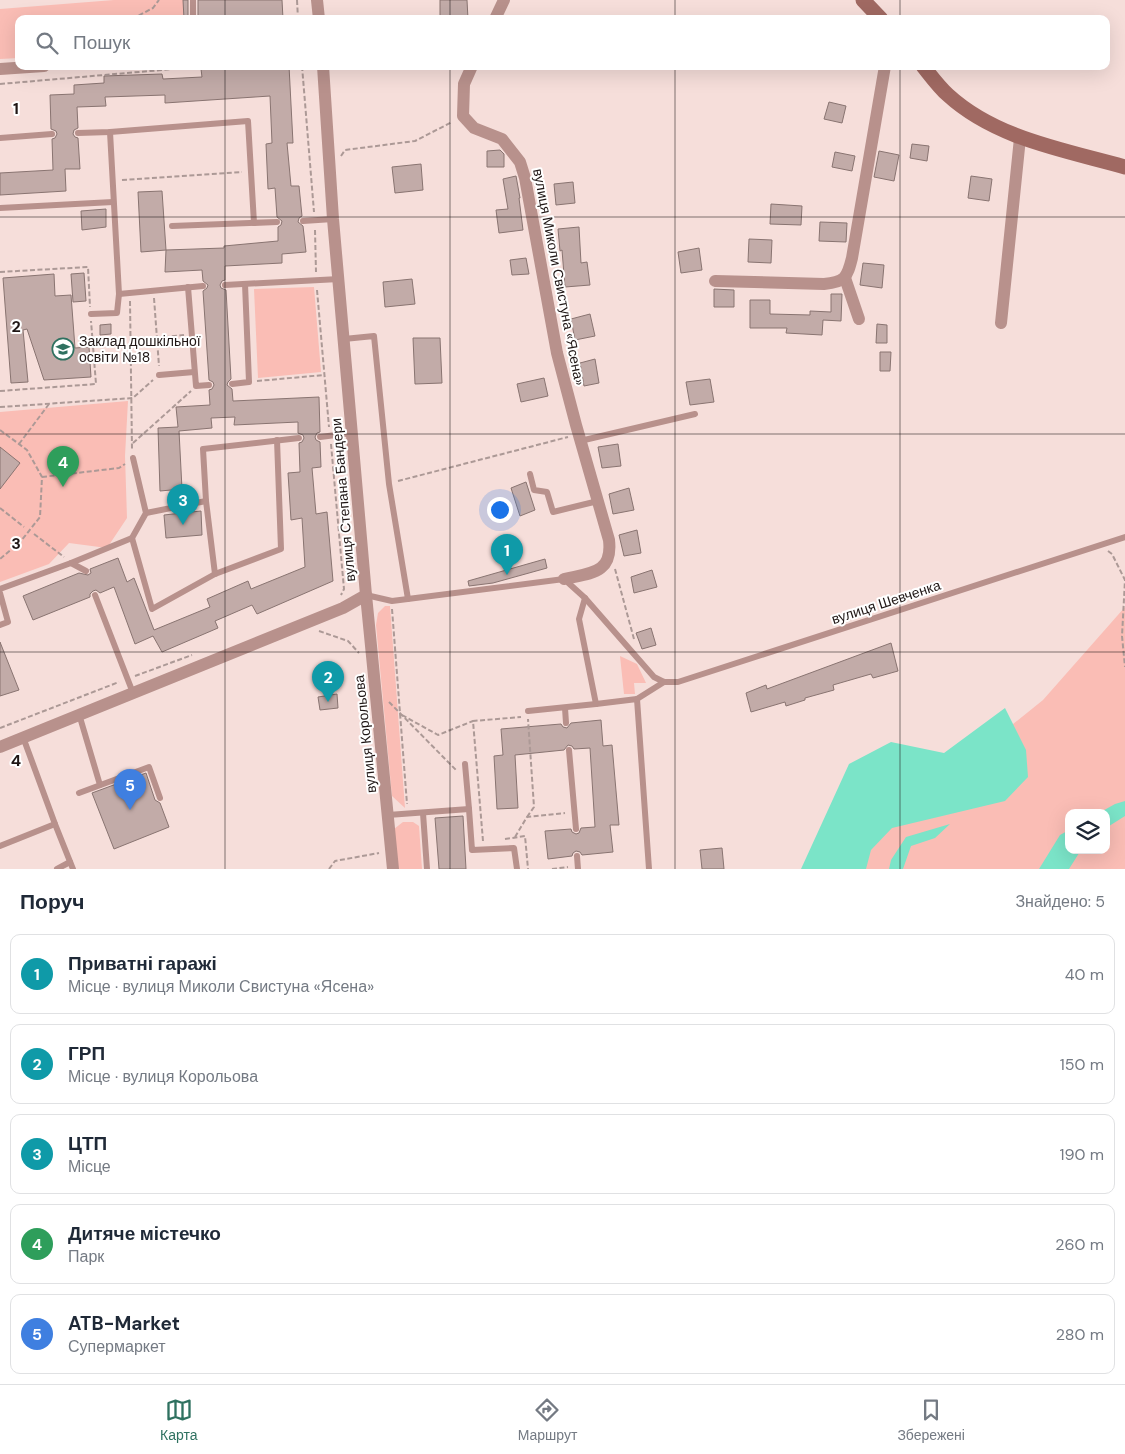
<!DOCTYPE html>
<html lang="uk">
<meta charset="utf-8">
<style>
:root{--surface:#fff;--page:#f2f2f3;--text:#1f2937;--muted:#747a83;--line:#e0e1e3;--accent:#2f7160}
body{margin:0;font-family:"DM Sans",sans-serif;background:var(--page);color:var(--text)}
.controls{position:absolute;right:15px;bottom:15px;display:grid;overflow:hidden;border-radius:10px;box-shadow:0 5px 20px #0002}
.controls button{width:45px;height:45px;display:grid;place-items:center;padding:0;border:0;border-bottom:1px solid var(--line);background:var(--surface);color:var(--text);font:25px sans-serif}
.you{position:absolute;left:499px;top:509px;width:18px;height:18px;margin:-12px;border:4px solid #fff;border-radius:50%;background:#1a73e8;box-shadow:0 0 0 8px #1a73e833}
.badge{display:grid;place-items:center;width:32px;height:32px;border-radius:50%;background:var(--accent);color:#fff;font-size:16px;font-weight:700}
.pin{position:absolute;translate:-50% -41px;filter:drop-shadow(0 1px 2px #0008)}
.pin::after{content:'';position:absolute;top:26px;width:18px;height:15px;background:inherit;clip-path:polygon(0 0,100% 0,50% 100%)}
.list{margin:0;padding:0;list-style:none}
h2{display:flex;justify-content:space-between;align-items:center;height:65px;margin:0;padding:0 20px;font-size:21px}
h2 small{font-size:16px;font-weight:400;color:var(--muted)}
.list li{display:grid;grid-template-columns:32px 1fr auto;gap:15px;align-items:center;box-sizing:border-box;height:80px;margin:0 10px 10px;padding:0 10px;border:1px solid var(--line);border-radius:10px}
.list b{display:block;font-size:19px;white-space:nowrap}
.list p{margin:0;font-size:16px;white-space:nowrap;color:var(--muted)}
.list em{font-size:16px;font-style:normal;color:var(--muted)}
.icon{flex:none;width:28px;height:28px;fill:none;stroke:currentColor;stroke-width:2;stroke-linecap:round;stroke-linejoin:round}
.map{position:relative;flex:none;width:1125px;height:869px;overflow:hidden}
.search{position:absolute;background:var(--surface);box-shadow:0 5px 20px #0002;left:15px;right:15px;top:15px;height:55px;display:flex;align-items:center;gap:12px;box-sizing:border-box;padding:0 18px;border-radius:10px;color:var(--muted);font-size:19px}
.sheet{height:515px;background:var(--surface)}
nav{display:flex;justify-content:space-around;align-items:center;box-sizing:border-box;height:70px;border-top:1px solid var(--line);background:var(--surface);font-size:14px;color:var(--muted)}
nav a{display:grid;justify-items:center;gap:2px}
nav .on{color:var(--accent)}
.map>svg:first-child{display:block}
.green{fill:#fabdb5;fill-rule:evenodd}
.water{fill:#7be4c8}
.building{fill:#c2aba8;stroke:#897471}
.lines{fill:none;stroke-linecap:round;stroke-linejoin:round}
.path{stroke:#ac9996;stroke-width:2;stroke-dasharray:5 2.5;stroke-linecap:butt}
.lane{stroke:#b8918c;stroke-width:6}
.street{stroke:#b8918c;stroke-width:12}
.secondary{stroke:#a06962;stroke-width:15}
.grid{fill:none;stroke:#1f1615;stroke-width:1;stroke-opacity:0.55}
.labels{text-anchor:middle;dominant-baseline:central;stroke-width:4;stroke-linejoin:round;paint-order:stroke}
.street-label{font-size:14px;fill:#1f1615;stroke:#fff}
.poi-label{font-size:14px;fill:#1f1615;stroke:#fff;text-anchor:start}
.grid-label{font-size:16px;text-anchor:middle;font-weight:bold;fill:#1f1615;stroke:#fff;stroke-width:4;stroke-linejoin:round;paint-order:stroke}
</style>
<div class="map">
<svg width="1125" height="869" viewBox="0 0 1125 869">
<rect width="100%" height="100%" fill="#f6deda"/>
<g class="green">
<path d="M114,0h69l1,19h-165v39l-19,1v-50z"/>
<path d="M314,287l7,85 -63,6 -4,-89z"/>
<path d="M128,401l-3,55 2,62 -20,30 -38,-5 -20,21 -49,18v-170z"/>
<path d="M385,606h5l15,202 -13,-12 -16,-171 2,-12z"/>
<path d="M1125,607v262h-286l13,-16 191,-153zM1069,813h37v37h-37z"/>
<path d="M620,656l17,8 9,19h-12l1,11h-11z"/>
<path d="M403,822h10l6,4 3,43h-24l-4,-40z"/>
</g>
<g class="water">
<path d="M1005,708l21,42 2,27 -23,24 -113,27 -21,22 -5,19h-65l48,-105 42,-22 53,11z"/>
<path d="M1125,801v15l-19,12v-15h-7l16,-9z"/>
<path d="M950,824l-15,14 -24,8 -8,23h-14l2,-9 15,-23z"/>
<path d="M1069,830v20h12l-12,19h-30l21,-34z"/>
</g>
<g class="building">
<path d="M183,0h5v19h-4z"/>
<path d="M198,0h84l1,19h-85z"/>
<path d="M440,0h27l1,19h-28z"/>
<path d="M255,66h34l4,77h-6l4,43h8l3,30 -3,2 -1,4 5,4 3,26 -24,2v9l-57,3v14l-3,1 -2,4 1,3 5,2 5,89 -3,3 -1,3 5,4 1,12 86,-4 1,35 -3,1 -2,4 1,3 4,2 1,25 -9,1 4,46 11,-2 6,69 -76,33 -5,-9 -37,16 3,7 -56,24 -9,-16 -18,8 -21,-57 -14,6 -4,-3 -3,1 -3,3v3l-57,23 -10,-24 56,-23 9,2 3,-2 -1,-4 28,-11 9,24 7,-4 20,52 56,-23 -3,-8 41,-18 3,8 54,-22 -3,-49 -11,2 -3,-47 12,-1 -1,-29 3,-1 2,-4 -1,-3 -5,-2v-11l-64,3 1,-8 -24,1 1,10 -33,3 3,58 -22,2 -2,-63 20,-1 -2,-20 34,-2 -1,-15 3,-1 2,-4 -1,-3 -4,-2 -6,-89 4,-3 1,-3 -5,-4 -1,-11 -37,2 1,-22 58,-2v-2l54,-5v-14l3,-2 1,-4 -5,-4 -2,-29 -7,1 -2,-45 6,-1 -2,-47 -105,7v-8l-60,2 1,9 -29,1 1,21 -4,2 -1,4 2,3 3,1 2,31h-15l1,22 -66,4v-22l53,-3 -1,-31 3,-1 2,-4 -1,-3 -5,-2 -1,-34 24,-1v-9l30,-2v-7l58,-2 1,5 39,-2 -1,-8z"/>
<path d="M829,102l17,4 -4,17 -18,-4z"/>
<path d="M912,144l17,2 -2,15 -17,-3z"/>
<path d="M500,150l4,4v13h-17v-16z"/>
<path d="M879,151l20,4 -5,26 -20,-4z"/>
<path d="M835,152l20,4 -3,15 -20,-4z"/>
<path d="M421,164l2,26 -28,3 -3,-26z"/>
<path d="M516,176l4,22h-1l4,32 -24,3 -3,-23 12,-1 -5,-30z"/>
<path d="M971,176l21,3 -3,22 -21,-3z"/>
<path d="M573,182l2,21 -19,2 -2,-21z"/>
<path d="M162,191l4,59 -25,2 -3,-60z"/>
<path d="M771,204l31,2 -1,19 -31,-1z"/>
<path d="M106,209v18l-24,3 -1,-19z"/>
<path d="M820,222l27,1 -1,19 -27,-1z"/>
<path d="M579,227l2,36 6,-1 3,23 -25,2 -3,-37 -2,1 -2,-22z"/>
<path d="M749,239l23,1 -1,23 -23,-1z"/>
<path d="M699,248l3,22 -21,3 -3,-21z"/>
<path d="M526,258l3,16 -17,1 -2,-15z"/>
<path d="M863,263l21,2 -2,23 -22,-3z"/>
<path d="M84,273l2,28 -13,1 -2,-28z"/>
<path d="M54,274l1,22 16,-1 4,53 14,-1 2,30 -47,3 -17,-51 -4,1 5,52 -17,1 -8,-105z"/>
<path d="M412,279l3,25 -30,3 -2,-25z"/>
<path d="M714,289l20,1v17h-20z"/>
<path d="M831,294h11l-1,27 -18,-1 -1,15 -36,-2 1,-5h-37v-28h20v14l40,1v-4l21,1z"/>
<path d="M590,314l5,22 -20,4 -4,-21z"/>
<path d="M111,324v10l-11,1v-10z"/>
<path d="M877,324l10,1v18h-11z"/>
<path d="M413,338h27l2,45 -27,1z"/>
<path d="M880,352h11l-1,19h-10z"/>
<path d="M595,359l4,24 -15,3 -4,-23z"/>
<path d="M544,378l4,18 -27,6 -4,-18z"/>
<path d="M710,379l4,23 -24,3 -4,-23z"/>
<path d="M618,444l3,22 -19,2 -4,-21z"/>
<path d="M0,447l20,16 -20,26z"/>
<path d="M526,482l9,28 -15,6 -9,-28z"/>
<path d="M629,488l5,22 -21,4 -4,-20z"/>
<path d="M201,511l1,24 -36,3 -2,-23z"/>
<path d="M637,530l4,23 -17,3 -5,-21z"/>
<path d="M545,559l2,9 -54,15 -24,3 -1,-5z"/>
<path d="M652,570l5,17 -23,6 -3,-16z"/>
<path d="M651,628l5,17 -14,4 -6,-16z"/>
<path d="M0,642l19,48 -19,6z"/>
<path d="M891,643l7,28 -25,7 -2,-4 -38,11 1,5 -29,8v2l-19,6 -1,-4 -34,10 -5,-19 20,-8 1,4z"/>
<path d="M337,694l1,14 -18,2 -2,-13z"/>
<path d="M601,720l2,26 9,-1 7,80h-9l3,27 -31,3 -2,-3 -4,-1 -3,2 -1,3 -24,3 -3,-28 26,-2 1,3 4,2 3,-1 2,-5 14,-1 -5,-79 -16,1 -2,-3 -4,-1 -4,5 -49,5 3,53 -21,1 -3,-53 9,-1 -2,-26 60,-5 2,3 4,1 4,-5z"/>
<path d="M146,773l9,27 5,3 9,24 -55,22 -22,-56z"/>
<path d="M463,816l3,53h-27l-4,-51z"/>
<path d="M722,848l2,21h-22l-2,-19z"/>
</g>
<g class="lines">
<g class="path">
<path d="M297,0l1,19"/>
<path d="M132,19l21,-11 6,-8"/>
<path d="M302,66l12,146"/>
<path d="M0,84l208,-18"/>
<path d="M341,156l4,-6 70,-9 37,-19"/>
<path d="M122,180l120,-8"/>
<path d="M315,230l1,42"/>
<path d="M0,272l88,-5 2,40"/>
<path d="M317,290l12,137"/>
<path d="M154,298l5,68"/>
<path d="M130,301l2,148"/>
<path d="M157,338l27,-3"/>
<path d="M257,381l67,-6"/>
<path d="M0,391l96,-7 -5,-63"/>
<path d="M0,407l133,-9 20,-18"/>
<path d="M0,430l27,20 15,27 -2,40 -19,24 -21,18"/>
<path d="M133,443l58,-52"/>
<path d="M19,444l30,-40"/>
<path d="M331,444l13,145 -3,6"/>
<path d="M42,477l77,-9 6,-4"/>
<path d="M398,481l170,-44"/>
<path d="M0,508l24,19"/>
<path d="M34,534l30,23"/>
<path d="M1108,551l4,3 13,26 -3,56 3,31"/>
<path d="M615,569l19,70"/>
<path d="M392,609l15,195"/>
<path d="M319,631l29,10 11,12"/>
<path d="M135,676l57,-21"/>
<path d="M389,702l67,68"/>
<path d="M402,715l36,20 35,-14"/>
<path d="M0,728l119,-46"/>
<path d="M527,817l7,-10 -6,-88"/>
<path d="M515,837l12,-20 38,-4"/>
<path d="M505,839l20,-3 3,33"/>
<path d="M483,841l-10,-120 48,-4"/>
<path d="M329,869l6,-8 44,-8"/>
<path d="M552,869l16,-2"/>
</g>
<g class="lane">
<path d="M193,0v19"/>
<path d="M110,132l9,162 84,-8"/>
<path d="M78,133l32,-1 138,-11 6,102"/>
<path d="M0,138l52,-4"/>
<path d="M0,208l113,-6"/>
<path d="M303,221l30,-2"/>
<path d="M172,226l105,-4"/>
<path d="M225,285l114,-6"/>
<path d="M188,287l8,99 13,-1"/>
<path d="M91,314l26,-1 2,-19"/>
<path d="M344,339l30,-3 15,148 19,115"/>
<path d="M159,375l35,-3"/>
<path d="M232,384l17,-2 -4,-98"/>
<path d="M320,437l32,-4"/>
<path d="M580,441l115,-27"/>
<path d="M530,474l4,16 13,2 6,20 45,-11"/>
<path d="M146,513l60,-12"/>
<path d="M132,538l20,71 63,-35 66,-25 -4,-109"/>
<path d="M71,563l61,-25 14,-25 -13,-55"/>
<path d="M215,574l-9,-73 -3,-52 96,-11"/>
<path d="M0,589l71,-26 15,8"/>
<path d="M0,593l8,29 -8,3"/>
<path d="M95,595l38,98"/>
<path d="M366,595l26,6 172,-22 21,19 69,79 10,5h14l447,-145"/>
<path d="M585,598l-6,21 17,85 41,-5 12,170"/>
<path d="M637,699l27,-17"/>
<path d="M565,708l1,15"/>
<path d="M528,711l68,-7"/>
<path d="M79,714l21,71"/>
<path d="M23,737l32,87 18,45"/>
<path d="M569,750l7,79"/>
<path d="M465,764l4,45"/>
<path d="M79,793l70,-26 11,31"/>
<path d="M423,813l4,56"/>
<path d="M388,815l81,-6 3,41 42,-2 3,21"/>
<path d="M0,846l55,-22"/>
<path d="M577,856l1,13"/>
<path d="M57,869l13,-7"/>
</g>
<g class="street">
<path d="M317,0l2,19"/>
<path d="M495,19l9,-19"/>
<path d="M472,66l-8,18 -1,32 11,12 28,11 18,23 5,16 32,175 19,72 33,115c4,34 -19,33 -45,39"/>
<path d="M0,69l44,-3"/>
<path d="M845,278l14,41"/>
<path d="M715,281l109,3c21,-2 23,-6 28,-26l33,-192"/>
<path d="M1001,323l19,-185"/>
<path d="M366,595l27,274"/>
<path d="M0,747l343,-139 23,-13 -33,-376 -10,-153"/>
</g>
<g class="secondary">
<path d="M863,0l18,19"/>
<path d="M923,66c8,10 16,21 25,29 48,44 117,55 177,72"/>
</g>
</g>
<path class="grid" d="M225,0v19M450,0v19M675,0v19M900,0v19M225,66v803M450,66v803M675,66v803M900,66v803M0,217h1125M0,434h1125M0,652h1125"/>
<defs>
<g id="school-ring" transform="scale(1.125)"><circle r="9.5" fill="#fff" stroke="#2f7160" stroke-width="1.5"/><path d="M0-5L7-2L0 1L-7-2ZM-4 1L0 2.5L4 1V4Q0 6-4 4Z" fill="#2f7160"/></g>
</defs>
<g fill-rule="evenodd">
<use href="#school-ring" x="63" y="349"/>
</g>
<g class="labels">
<g class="street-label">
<text transform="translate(559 277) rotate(79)">вулиця Миколи Свистуна «Ясена»</text>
<text transform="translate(343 500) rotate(-95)">вулиця Степана Бандери</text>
<text transform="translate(886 602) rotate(-18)">вулиця Шевченка</text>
<text transform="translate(365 734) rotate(-96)">вулиця Корольова</text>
</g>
<g class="poi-label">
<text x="79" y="341">Заклад дошкільної<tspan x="79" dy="16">освіти №18</tspan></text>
</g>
</g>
<g class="grid-label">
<text x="16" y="114">1</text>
<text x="16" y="332">2</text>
<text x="16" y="549">3</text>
<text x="16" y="766">4</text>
</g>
</svg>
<div class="controls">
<button><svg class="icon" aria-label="layers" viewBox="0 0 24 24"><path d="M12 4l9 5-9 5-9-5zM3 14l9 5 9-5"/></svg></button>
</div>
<div class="you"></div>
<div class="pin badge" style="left:507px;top:575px;background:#0f9aa8">1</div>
<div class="pin badge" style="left:328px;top:702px;background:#0f9aa8">2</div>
<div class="pin badge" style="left:183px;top:525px;background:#0f9aa8">3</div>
<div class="pin badge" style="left:63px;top:487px;background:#2e9e5b">4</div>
<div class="pin badge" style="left:130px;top:810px;background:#3f7fe0">5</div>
<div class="search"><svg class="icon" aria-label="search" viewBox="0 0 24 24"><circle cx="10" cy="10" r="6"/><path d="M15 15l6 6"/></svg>Пошук</div>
</div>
<section class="sheet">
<h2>Поруч<small>Знайдено: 5</small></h2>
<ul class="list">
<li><span class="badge" style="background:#0f9aa8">1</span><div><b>Приватні гаражі</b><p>Місце · вулиця Миколи Свистуна «Ясена»</p></div><em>40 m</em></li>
<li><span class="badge" style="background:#0f9aa8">2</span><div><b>ГРП</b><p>Місце · вулиця Корольова</p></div><em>150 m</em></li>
<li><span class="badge" style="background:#0f9aa8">3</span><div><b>ЦТП</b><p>Місце</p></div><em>190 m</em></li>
<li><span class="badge" style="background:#2e9e5b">4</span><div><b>Дитяче містечко</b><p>Парк</p></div><em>260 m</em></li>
<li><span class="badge" style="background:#3f7fe0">5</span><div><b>ATB-Market</b><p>Супермаркет</p></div><em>280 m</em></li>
</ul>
</section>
<nav>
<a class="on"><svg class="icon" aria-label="map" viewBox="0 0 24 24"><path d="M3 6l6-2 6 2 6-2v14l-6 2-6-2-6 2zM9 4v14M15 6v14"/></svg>Карта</a>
<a><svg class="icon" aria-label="directions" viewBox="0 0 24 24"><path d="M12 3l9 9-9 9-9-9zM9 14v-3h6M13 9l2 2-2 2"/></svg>Маршрут</a>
<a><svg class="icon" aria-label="saved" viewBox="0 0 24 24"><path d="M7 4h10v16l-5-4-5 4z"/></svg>Збережені</a>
</nav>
